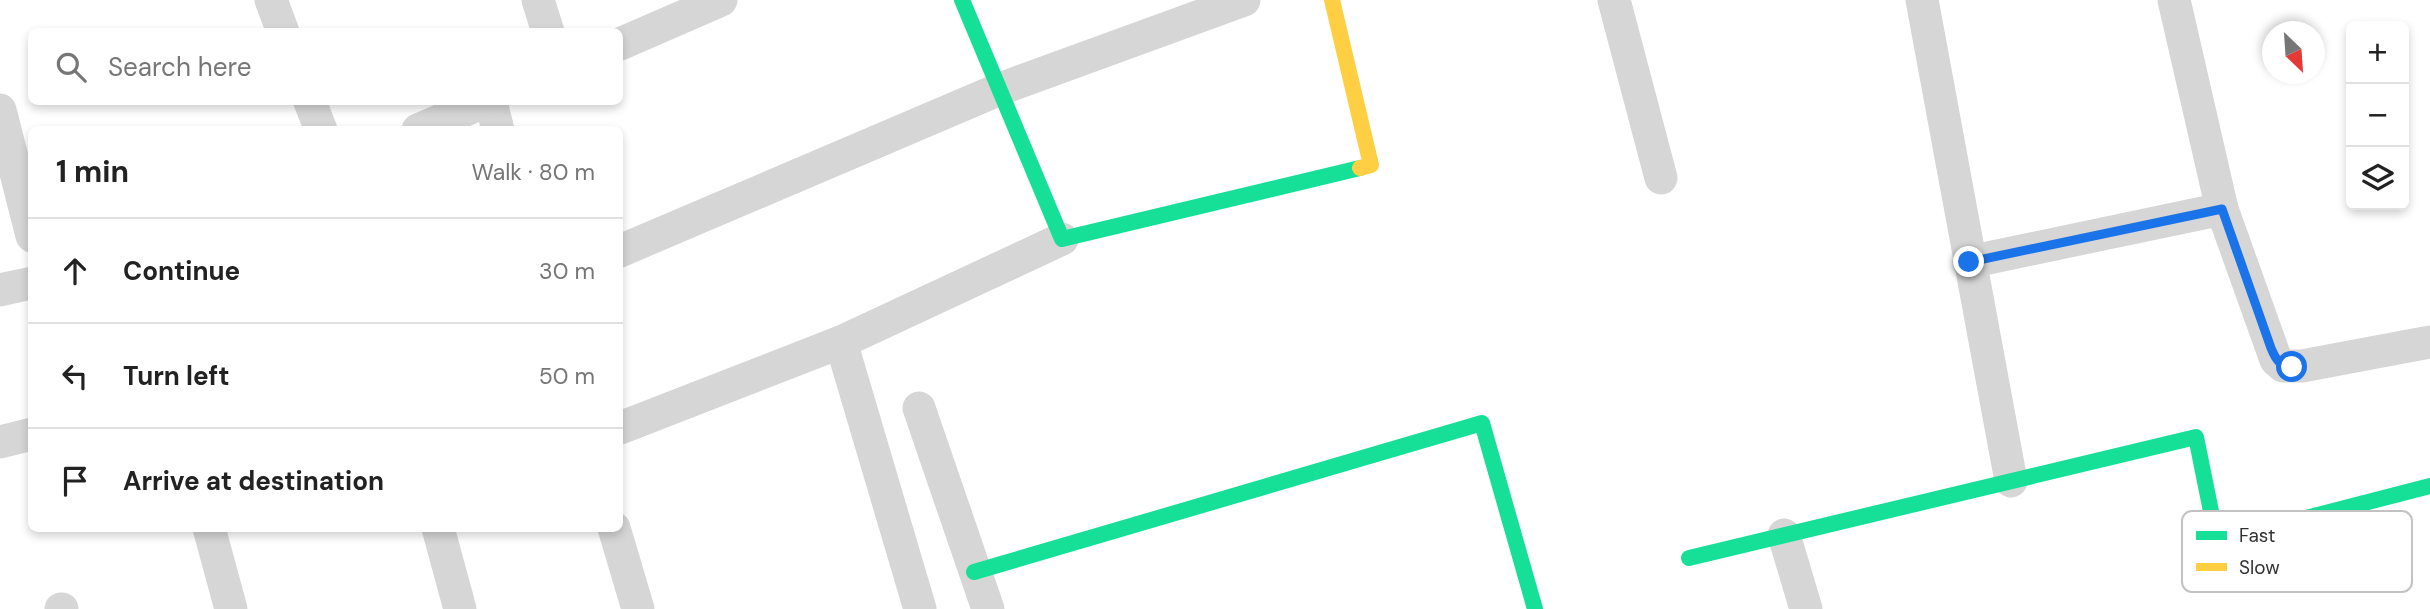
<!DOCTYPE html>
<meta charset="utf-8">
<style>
:root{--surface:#fff;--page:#f2f2f2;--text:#222;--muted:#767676;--line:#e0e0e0}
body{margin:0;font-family:"DM Sans",sans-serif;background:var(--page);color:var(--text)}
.controls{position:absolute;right:21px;top:21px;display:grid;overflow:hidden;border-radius:10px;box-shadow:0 4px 10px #0003}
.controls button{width:63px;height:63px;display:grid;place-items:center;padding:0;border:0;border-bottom:2px solid var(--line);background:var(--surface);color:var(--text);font:35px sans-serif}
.compass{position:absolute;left:2262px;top:21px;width:63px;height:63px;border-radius:50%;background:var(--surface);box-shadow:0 4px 10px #0003;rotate:155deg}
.stop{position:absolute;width:21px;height:21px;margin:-16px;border:5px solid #1a73e8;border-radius:50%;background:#fff}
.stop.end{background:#1a73e8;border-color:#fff;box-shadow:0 2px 7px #0008}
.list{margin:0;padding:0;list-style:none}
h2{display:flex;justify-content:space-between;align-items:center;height:91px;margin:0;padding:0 28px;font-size:30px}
h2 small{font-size:23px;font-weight:400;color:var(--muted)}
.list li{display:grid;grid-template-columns:46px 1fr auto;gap:21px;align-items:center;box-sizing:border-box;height:105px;padding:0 28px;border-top:2px solid var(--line)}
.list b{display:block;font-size:26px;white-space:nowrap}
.list em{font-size:23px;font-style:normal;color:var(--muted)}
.icon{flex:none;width:38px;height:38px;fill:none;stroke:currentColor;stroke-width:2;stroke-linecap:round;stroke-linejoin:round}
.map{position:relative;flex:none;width:2430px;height:609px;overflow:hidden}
.search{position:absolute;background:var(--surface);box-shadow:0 4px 10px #0003;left:28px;top:28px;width:595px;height:77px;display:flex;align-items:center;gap:18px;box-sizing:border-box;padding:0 24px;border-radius:10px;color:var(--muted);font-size:26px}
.panel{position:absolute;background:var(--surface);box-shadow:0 4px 10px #0003;left:28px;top:126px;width:595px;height:406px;border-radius:10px}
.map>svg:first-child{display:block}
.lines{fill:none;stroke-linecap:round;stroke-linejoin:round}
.street{stroke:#d6d6d6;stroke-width:33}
.fast{stroke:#16e098;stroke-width:16}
.slow{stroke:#ffcf43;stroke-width:16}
.route{stroke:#1a73e8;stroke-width:9}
.key{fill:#fff;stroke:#c2c2c2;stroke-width:2}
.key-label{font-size:19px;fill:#323232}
</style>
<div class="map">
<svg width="2430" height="609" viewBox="0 0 2430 609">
<rect width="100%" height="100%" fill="#fff"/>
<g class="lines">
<g class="street">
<path d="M271,0l12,32"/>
<path d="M538,0l10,32"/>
<path d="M1614,0l47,178"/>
<path d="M1922,0l89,481"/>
<path d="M2174,0l48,209 54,151 7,6h19l128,-24"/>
<path d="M620,44l101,-44"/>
<path d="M310,102l11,28"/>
<path d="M491,102l7,28"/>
<path d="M0,110l32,126"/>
<path d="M418,130l66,-28"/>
<path d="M620,251l380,-162 244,-89"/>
<path d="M1969,262l253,-53"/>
<path d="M0,290l32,-7"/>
<path d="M841,342l79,267"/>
<path d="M919,408l69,201"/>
<path d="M620,428l221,-86 221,-103"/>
<path d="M0,442l32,-8"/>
<path d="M209,528l22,81"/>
<path d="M438,528l22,81"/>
<path d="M614,528l24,81"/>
<path d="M1784,535l22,74"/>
<path d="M61,609h1"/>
</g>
<g class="fast">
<path d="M962,0l100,239 298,-71"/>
<path d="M1689,558l507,-121 21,104 213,-55"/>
<path d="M974,572l508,-149 53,186"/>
</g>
<path class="slow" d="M1332,0l39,165 -11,3"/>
</g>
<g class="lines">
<path class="route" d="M1969,262l253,-53 49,139c5,12 8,17 21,19"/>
</g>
<rect x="2182" y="511" width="230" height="81" rx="10" class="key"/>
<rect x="2196" y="531" width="31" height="9" fill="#16e098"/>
<rect x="2196" y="563" width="31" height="8" fill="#ffcf43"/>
<g class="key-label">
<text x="2239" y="542">Fast</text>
<text x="2239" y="574">Slow</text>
</g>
</svg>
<div class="controls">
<button>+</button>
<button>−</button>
<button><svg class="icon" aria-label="layers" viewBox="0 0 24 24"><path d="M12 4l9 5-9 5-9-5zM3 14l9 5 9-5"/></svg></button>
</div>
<svg class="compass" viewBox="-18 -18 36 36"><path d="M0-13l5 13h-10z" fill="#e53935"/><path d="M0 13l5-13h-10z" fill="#767676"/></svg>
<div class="stop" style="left:2292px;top:367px"></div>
<div class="stop end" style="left:1969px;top:262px"></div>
<div class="search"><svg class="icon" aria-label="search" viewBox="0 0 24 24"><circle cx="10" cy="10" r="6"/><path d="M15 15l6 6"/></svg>Search here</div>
<section class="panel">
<h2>1 min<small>Walk · 80 m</small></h2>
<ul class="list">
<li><svg class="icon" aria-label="ahead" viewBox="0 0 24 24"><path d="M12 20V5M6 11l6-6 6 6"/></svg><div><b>Continue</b></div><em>30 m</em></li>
<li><svg class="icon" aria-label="left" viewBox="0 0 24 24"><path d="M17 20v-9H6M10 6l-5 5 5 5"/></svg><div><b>Turn left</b></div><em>50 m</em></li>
<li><svg class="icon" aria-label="arrive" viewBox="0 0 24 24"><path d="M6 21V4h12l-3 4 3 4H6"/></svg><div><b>Arrive at destination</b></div></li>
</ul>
</section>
</div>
